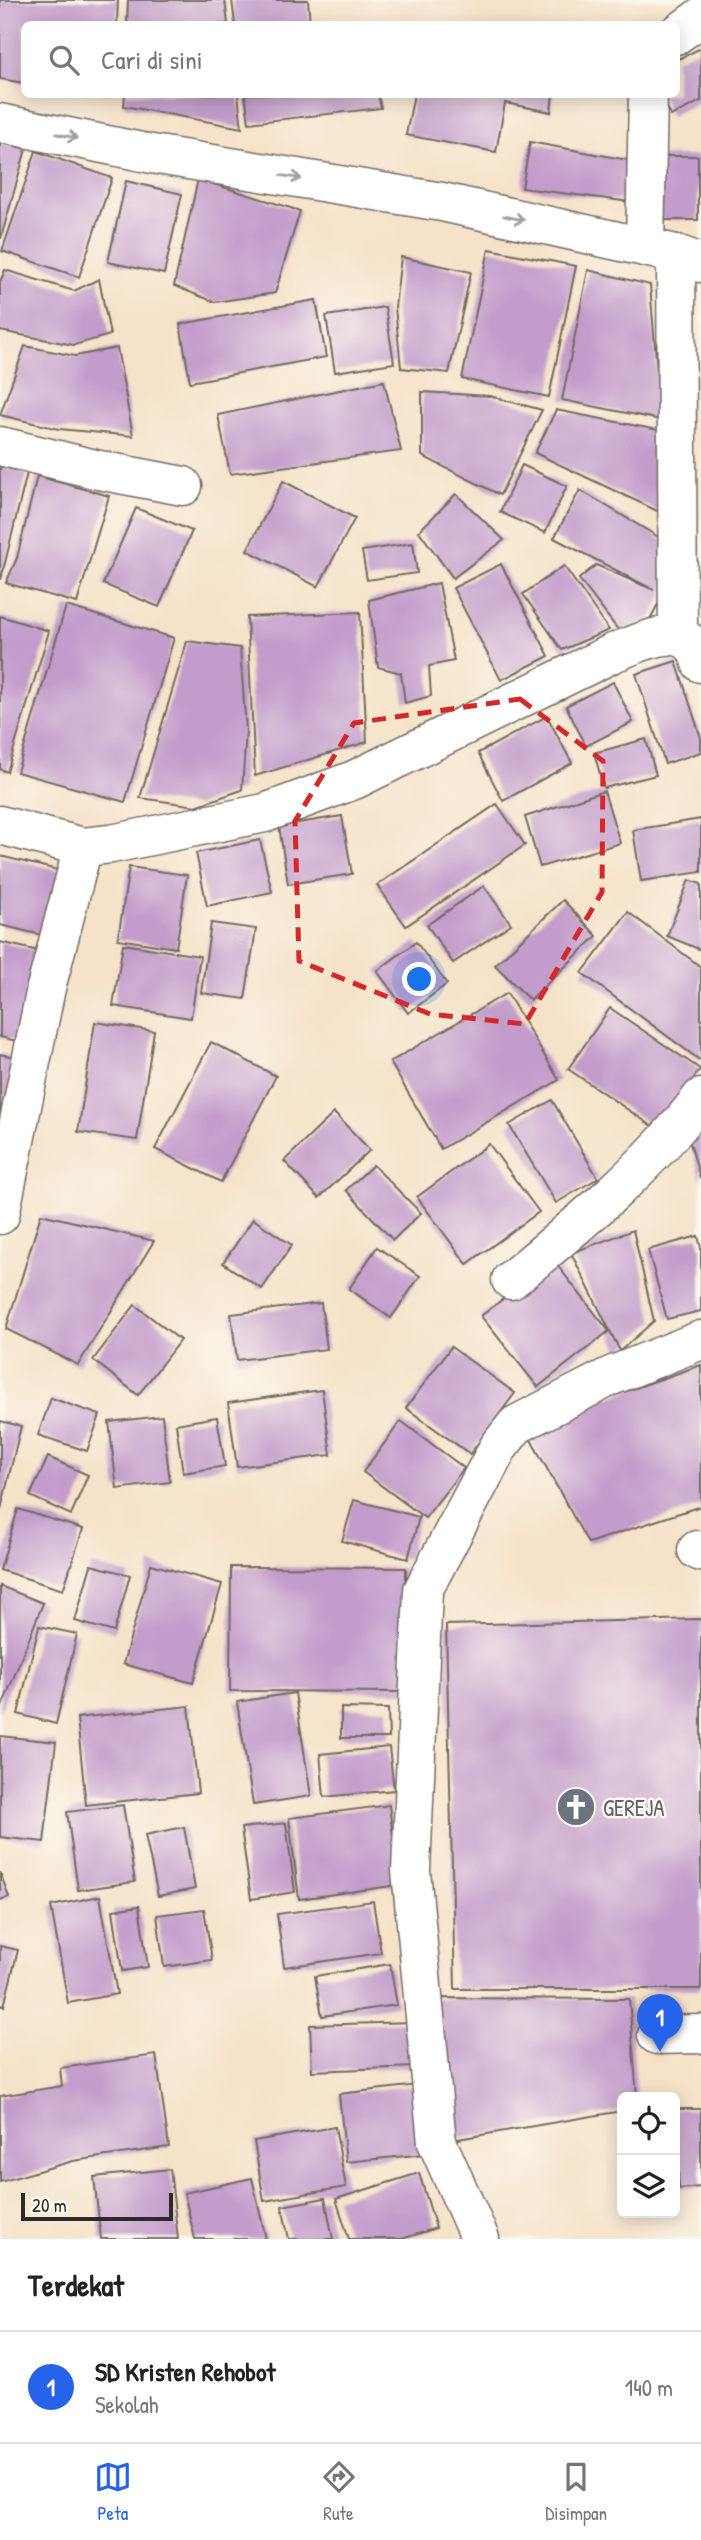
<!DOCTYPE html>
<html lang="id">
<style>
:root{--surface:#fff;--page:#f2f2f2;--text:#222;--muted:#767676;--line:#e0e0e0;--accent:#2563eb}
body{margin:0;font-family:"Patrick Hand",sans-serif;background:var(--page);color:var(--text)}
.controls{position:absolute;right:21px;bottom:21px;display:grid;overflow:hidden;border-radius:10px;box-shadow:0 4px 18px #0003}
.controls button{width:63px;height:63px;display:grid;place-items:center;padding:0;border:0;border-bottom:2px solid var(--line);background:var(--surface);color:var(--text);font:35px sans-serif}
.scale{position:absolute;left:21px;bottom:18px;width:152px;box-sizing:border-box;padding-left:7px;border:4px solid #2b2b2b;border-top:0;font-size:19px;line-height:24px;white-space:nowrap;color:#2b2b2b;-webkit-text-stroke:5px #fbf7ec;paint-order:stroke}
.you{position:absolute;left:420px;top:980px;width:24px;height:24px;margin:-18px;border:5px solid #fff;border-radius:50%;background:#1a73e8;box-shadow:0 0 0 10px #1a73e833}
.badge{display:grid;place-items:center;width:46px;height:46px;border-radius:50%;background:var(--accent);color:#fff;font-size:23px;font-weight:700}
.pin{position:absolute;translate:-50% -58px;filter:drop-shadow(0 2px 4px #0008)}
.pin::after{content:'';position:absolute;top:37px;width:24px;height:21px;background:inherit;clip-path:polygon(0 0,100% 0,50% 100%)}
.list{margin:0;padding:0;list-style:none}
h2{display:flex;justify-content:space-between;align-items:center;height:91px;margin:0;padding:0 28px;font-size:30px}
h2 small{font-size:23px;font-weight:400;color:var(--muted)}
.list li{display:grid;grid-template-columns:46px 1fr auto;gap:21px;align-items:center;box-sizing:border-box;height:112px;padding:0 28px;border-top:2px solid var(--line)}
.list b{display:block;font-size:26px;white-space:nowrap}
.list p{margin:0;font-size:23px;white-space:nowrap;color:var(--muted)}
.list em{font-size:23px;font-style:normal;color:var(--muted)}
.icon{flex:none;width:38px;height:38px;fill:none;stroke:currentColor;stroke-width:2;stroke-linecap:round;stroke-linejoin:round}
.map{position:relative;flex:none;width:701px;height:2239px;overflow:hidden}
.search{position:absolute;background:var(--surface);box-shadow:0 4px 18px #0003;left:21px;right:21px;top:21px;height:77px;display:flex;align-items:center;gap:18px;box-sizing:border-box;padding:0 24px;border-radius:10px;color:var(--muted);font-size:26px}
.sheet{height:203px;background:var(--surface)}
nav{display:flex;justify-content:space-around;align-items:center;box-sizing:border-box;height:98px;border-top:2px solid var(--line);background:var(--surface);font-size:19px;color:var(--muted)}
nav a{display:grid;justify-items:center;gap:4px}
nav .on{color:var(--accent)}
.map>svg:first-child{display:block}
.building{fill:#c29cca}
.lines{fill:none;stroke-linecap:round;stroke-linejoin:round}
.minor-casing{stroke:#726b62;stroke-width:41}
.minor{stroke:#fff;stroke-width:38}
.oneway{stroke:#a0a0a0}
.marked{fill:none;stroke:#d62828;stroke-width:5;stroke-dasharray:14 9;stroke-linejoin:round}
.labels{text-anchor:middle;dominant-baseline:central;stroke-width:5;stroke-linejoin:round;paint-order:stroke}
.worship-label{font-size:23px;fill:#5b616d;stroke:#fbf7ec;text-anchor:start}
</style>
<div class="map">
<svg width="701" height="2239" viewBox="0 0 701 2239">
<rect width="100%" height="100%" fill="#fbf7ec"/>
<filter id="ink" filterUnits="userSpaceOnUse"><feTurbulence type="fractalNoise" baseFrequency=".0143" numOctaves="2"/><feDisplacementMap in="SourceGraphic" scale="14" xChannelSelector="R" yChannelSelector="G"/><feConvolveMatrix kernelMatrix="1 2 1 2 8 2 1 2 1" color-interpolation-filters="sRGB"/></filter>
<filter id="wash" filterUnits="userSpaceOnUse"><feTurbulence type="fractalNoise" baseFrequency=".00686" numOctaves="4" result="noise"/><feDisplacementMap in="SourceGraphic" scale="28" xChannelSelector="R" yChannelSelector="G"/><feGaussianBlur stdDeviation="1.57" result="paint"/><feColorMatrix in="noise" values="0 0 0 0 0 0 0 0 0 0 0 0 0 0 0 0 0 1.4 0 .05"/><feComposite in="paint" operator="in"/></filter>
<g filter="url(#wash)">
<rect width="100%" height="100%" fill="#f5e2c8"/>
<g id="blocks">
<g class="building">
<path d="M0,0h118l-1,24h-93v59l-24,-4z"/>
<path d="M128,0h97l3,24h-101z"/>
<path d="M232,0h76l2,24h-75z"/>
<path d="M701,48v53l-30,15 -10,-22h15v-34z"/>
<path d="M125,94h113l4,34 -118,-22z"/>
<path d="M245,94h133l3,14 -132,15z"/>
<path d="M414,94h139l-2,18 -46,-9 -9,49 -90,-17z"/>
<path d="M0,142l26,7 -25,89h-1z"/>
<path d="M530,142l109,20v41l-117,-15z"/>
<path d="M36,151l76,27 -33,99 -77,-26z"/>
<rect x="653" y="156" width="45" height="64"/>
<path d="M198,179l102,32 -25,82 -60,9 -41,-16z"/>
<path d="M126,181l56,13 -18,80 -56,-12z"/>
<path d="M489,249l87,17 -27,131 -87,-18z"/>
<path d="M401,257l70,15 -22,101 -48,-5 -6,-61z"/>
<path d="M5,270l69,21 25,-12 11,56 -36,10 -74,-14v-49z"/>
<path d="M588,270l62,15 11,135 -99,-20z"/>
<path d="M316,300l10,57 -136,25 -10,-58z"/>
<path d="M385,307l9,56 -59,9 -9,-56z"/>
<path d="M25,346l50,10 42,-8 16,88 -74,-7 -59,-14z"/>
<path d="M384,381l17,70 -171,23 -12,-59z"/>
<path d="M422,392l68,4 52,14 -42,85 -78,-39z"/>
<path d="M556,410l107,21 7,86 -135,-64z"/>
<path d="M522,465l45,21 -22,47 -45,-21z"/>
<path d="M0,466l27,7 -26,106h-1z"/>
<path d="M37,476l72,20 -32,107 -71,-20 11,-25z"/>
<path d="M283,481l72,37 -37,69 -71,-37z"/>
<path d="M580,490l90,54 -7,51 -13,24 -31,12 -40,-52 17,-14 58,25 -100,-52z"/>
<path d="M456,494l48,46 -51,38 -34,-47z"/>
<path d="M136,508l56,23 -33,76 -56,-23z"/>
<path d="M413,543l4,30 -50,7 -5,-29z"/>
<path d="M501,564l48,92 -48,24 -48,-92z"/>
<path d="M564,566l45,64 -47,20 -39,-56z"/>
<path d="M439,583l15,78 -25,5 2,30 -26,7 -4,-30 -23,-6 -9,-67z"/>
<path d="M66,606l108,32 -49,164 -108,-30z"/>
<path d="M360,612l7,130 -112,34 -8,-159z"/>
<path d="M0,616l49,15 -42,141 -7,-3z"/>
<path d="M187,641l53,7 6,83 -4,59 -46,16 -56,-8z"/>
<path d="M676,661l25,77v14l-36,12 -29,-90z"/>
<path d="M613,682l20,40 -47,24 -20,-40z"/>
<path d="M547,716l25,47 -69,38 -25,-48z"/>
<path d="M646,739l10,36 -52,13 -10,-35z"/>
<path d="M604,791l16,52 -80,24 -15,-50z"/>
<path d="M497,804l28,41 -119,81 -29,-41z"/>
<path d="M342,816l10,58 -64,10 -9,-58z"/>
<path d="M701,819v53l-60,9 -8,-51z"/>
<path d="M260,840l12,52 -65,14 -11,-53z"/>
<path d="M0,856l66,16 -16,65 -50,-12z"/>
<path d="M129,867l58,8 -11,73 -58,-9z"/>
<path d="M689,880l12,4v66l-34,-14z"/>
<path d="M484,886l27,38 -58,39 -26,-38z"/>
<path d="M563,900l34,36 -67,64 -35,-35z"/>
<path d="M628,912l73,55v94l-119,-88z"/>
<path d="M211,923l45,6 -11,70 -44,-6z"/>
<path d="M0,942l43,10 -22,90 -21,-5z"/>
<path d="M416,942l31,42 -39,29 -31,-42z"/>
<path d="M123,944l77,12 -9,62 -78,-12z"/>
<path d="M507,993l52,87 -118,69 -51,-87z"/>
<path d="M610,1008l90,61 -42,61 -90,-61z"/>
<path d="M95,1022l59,9 -17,109 -59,-8z"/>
<path d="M211,1042l65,34 -55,106 -66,-33z"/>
<path d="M0,1054l21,5 -21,79z"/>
<path d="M552,1100l46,78 -42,25 -47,-78z"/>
<path d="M334,1113l36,37 -51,48 -35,-37z"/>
<path d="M701,1128v49l-1,1 -13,-46z"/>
<path d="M489,1144l50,68 -72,52 -50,-67z"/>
<path d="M373,1165l48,48 -28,27 -47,-50z"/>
<path d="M41,1214l113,27 -76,124 -72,-36z"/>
<path d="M253,1219l39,26 -30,44 -39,-26z"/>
<path d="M633,1230l21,91 -34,30 -49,-98z"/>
<path d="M698,1236l3,12v63l-34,8 -19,-69z"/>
<path d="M377,1247l43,29 -29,42 -42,-29z"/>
<path d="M553,1260l56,71 -71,56 -57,-71z"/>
<path d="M321,1303l6,46 -90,11 -6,-46z"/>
<path d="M135,1305l45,35 -42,55 -45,-35z"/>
<path d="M451,1347l64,46 -45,61 -64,-46z"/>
<path d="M701,1365v141l-113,37 -64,-116z"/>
<path d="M322,1390l9,65 -94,12 -9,-64z"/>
<path d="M51,1398l49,17 -13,36 -49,-16z"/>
<path d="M162,1416l8,66 -53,7 -8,-67z"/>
<path d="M217,1417l8,49 -42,7 -7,-49z"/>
<path d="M0,1421l21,5 -20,83 -1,-1z"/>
<path d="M401,1421l63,47 -39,50 -62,-46z"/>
<path d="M48,1457l40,18 -17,40 -41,-19z"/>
<path d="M354,1500l65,17 -11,42 -66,-18z"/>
<path d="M18,1509l65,20 -20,61 -63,-20z"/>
<path d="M151,1564l71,20 -29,99 -70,-19z"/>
<path d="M91,1565l39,10 -16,57 -39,-11z"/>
<path d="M231,1567l175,1v124l-176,-1z"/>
<path d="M0,1586l43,17 -43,109z"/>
<path d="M701,1619v370h-246l-9,-364z"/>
<path d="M39,1626l38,8 -21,90 -38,-10z"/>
<path d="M295,1693l16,103 -58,9 -16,-103z"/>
<path d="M189,1706l9,87 -112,12 -9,-87z"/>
<path d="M341,1708l47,1 1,29h-48z"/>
<path d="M0,1736l56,6 -12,100 -44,-5z"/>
<path d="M389,1747l5,43 -70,7 -4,-43z"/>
<path d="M123,1805l12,77 -57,8 -11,-78z"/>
<path d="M389,1805l10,80 -100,14 -10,-81z"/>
<path d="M286,1823l9,69 -44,7 -10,-71z"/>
<path d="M184,1827l11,62 -37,7 -13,-61z"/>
<path d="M0,1872l9,25 -9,3z"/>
<path d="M100,1896l17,98 -49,9 -17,-97z"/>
<path d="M373,1901l8,52 -97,14 -7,-53z"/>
<path d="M139,1906l9,61 -26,4 -9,-61z"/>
<path d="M204,1909l8,51 -48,7 -7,-52z"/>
<path d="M0,1946l18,4 -14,56 -4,-1z"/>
<path d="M390,1964l7,41 -75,11 -7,-40z"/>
<path d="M434,1998l195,1 8,98h-15v14l-170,29z"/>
<path d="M413,2022l2,45 -103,4 -2,-46z"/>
<path d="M156,2055l13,92 -96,14 -73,21v-86l62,-10 -2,-18z"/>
<path d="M418,2085l7,69 -79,8 -7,-68z"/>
<path d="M675,2109h26v78l-22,2z"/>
<path d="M335,2127l11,60 -82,14 -10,-60z"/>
<path d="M170,2169l8,70h-77l-7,-62z"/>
<path d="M419,2173l17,55 -34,11h-53l-13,-40z"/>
<path d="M252,2178l14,61h-71l-11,-46z"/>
<path d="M325,2198l8,41h-44l-7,-33z"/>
</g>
</g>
</g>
<g filter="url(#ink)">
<use href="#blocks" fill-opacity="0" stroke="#726b62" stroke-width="2"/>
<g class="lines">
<g class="minor-casing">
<g id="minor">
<path d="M676,35l25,-18"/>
<path d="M0,123l152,31 290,48 234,52 25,9"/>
<path d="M645,247l3,-153"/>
<path d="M676,254l2,381"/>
<path d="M0,446l99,24 84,16"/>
<path d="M0,825l83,22 28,-3 154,-31 89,-33 259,-127c29,-11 77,-37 88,10"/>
<path d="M0,1215l46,-227 37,-141"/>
<path d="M511,1280c68,-56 137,-112 190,-182"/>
<path d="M697,1550l4,2"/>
<path d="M657,2035l44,-1"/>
<path d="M480,2239l-43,-97 -26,-271 12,-281 75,-142 18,-23 95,-49 90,-36"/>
</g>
</g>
<use href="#minor" class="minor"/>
</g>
<defs><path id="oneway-shaft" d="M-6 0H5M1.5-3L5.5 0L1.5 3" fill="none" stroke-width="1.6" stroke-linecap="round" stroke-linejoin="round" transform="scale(1.75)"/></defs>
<g class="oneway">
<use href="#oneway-shaft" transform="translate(67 136) rotate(12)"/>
<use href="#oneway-shaft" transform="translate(291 177) rotate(9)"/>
<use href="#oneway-shaft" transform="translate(514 218) rotate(12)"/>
</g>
</g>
<path class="marked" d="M520,699l83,62 -1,131 -77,132 -95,-10 -131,-53 -4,-140 59,-98z"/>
<defs>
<g id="church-disc" transform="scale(2.0125)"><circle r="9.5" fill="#6b7280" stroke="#fbf7ec"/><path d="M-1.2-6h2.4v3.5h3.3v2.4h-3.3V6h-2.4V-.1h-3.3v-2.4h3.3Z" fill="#fff"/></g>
</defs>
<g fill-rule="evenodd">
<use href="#church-disc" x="576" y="1807"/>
</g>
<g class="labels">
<g class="worship-label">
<text x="603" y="1807">GEREJA</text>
</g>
</g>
</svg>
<div class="controls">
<button><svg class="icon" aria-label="locate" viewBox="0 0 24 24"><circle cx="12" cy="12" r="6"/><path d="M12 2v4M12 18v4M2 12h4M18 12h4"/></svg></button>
<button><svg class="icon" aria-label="layers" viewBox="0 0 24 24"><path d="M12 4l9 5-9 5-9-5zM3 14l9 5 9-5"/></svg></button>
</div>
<div class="scale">20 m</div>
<div class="you"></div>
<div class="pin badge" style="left:660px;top:2052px">1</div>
<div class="search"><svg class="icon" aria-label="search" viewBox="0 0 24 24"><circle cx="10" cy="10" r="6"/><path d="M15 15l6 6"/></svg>Cari di sini</div>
</div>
<section class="sheet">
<h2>Terdekat<small></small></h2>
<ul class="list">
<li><span class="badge">1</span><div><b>SD Kristen Rehobot</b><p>Sekolah</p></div><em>140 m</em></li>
</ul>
</section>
<nav>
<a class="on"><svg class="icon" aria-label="map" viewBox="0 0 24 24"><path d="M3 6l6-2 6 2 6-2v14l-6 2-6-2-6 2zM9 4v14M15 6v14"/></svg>Peta</a>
<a><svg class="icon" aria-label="directions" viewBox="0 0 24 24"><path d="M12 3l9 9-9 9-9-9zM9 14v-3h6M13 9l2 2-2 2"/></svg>Rute</a>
<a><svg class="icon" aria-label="saved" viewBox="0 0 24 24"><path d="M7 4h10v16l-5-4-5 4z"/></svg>Disimpan</a>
</nav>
